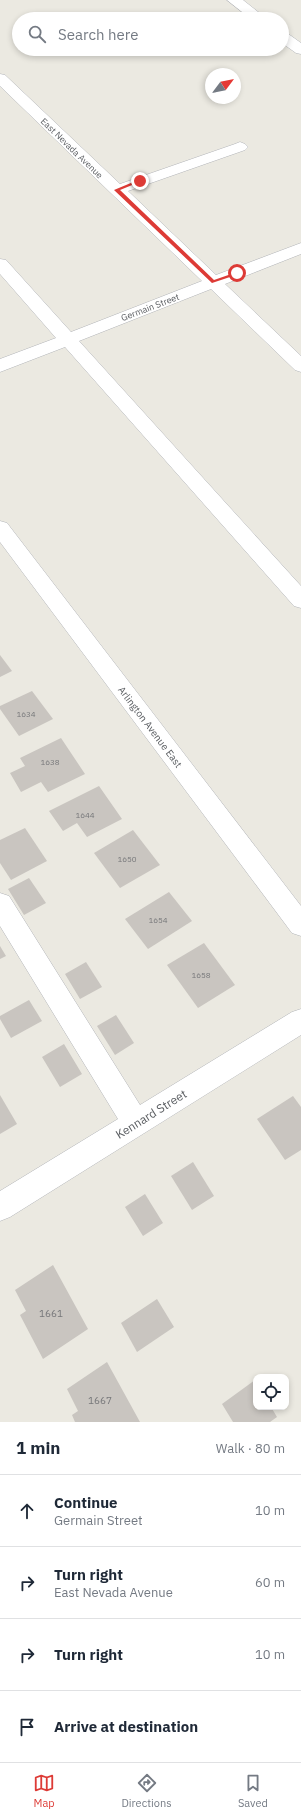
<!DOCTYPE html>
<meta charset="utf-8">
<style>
:root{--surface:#fff;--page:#f6f6f7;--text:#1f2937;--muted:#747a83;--line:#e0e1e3;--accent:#dd3b36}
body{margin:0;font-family:"IBM Plex Sans",sans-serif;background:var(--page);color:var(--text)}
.controls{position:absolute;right:12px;bottom:12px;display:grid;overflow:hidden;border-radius:8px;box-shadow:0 2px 6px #0003}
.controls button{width:36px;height:36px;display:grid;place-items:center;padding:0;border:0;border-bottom:1px solid var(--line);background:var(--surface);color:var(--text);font:20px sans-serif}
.compass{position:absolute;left:205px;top:68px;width:36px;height:36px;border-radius:50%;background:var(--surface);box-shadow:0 2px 6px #0003;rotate:58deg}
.stop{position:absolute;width:12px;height:12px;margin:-9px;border:3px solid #dd3b36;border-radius:50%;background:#fff}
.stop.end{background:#dd3b36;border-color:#fff;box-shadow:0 1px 4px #0008}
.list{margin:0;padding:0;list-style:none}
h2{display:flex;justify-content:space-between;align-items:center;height:52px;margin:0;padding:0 16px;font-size:17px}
h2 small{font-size:13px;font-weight:400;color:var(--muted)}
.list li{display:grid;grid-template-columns:26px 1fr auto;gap:12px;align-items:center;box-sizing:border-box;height:72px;padding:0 16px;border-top:1px solid var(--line)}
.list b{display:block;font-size:15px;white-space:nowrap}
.list p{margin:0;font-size:13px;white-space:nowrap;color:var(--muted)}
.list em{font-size:13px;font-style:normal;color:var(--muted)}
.icon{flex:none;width:22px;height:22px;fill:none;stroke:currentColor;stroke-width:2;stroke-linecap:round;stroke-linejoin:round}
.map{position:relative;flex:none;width:301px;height:1422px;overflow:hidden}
.search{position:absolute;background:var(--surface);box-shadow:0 2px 6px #0003;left:12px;right:12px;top:12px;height:44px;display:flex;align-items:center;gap:10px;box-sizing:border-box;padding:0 14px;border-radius:22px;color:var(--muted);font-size:15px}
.sheet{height:340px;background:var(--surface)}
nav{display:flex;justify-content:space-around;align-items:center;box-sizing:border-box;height:56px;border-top:1px solid var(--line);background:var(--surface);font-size:11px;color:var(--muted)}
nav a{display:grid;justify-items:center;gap:2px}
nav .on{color:var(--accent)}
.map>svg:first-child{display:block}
.building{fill:#c9c5c0}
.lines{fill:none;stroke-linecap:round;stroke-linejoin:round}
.minor-casing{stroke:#b2b4b8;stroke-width:1}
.minor{fill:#fff;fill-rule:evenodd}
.route{fill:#dd3b36}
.labels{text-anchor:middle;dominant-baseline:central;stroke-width:3;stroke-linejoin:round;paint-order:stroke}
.number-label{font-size:8px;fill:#767779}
.far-street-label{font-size:9px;fill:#5a5d61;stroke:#fff}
.street-label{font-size:10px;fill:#5a5d61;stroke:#fff}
.near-number-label{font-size:10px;fill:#767779}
.near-street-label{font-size:12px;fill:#5a5d61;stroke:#fff}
</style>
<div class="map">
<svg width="301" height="1422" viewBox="0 0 301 1422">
<rect width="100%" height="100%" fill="#ebe9e1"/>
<g class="building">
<path d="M0,655l12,16 -12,6z"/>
<path d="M32,691l21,28 -34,17 -19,-27v-3z"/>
<path d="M61,738l24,36 -37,18 -7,-10 -20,10 -11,-19 15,-7 -5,-8z"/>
<path d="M99,786l23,33 -35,18 -10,-14 -14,8 -14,-20z"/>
<path d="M25,828l22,33 -36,19 -11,-17v-23z"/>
<path d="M133,830l27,35 -40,23 -26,-35z"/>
<path d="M29,878l17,25 -22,12 -16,-26z"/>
<path d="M169,892l23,29 -44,28 -23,-30z"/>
<path d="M204,943l31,42 -37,23 -31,-43z"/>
<path d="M0,946l6,10 -6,3z"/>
<path d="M86,962l16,25 -22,12 -15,-25z"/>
<path d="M29,1000l13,21 -31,17 -11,-19v-3z"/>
<path d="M116,1015l18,28 -19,12 -18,-29z"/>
<path d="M64,1044l18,30 -22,13 -18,-30z"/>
<path d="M0,1095l17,29 -17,10z"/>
<path d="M293,1096l8,11v43l-16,10 -28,-41z"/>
<path d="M193,1162l21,34 -22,14 -21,-34z"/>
<path d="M145,1194l18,29 -20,13 -18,-29z"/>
<path d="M53,1265l35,64 -45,30 -23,-44 6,-4 -11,-21z"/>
<path d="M157,1299l17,28 -37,25 -16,-29z"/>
<path d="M107,1362l33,60h-65l-3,-7 6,-4 -11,-22z"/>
<path d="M255,1380l1,27h15l6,10 -7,5h-37l-11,-18z"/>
</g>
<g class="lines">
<g class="minor-casing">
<g id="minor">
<path d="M227,0h16l24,19h-16z"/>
<path d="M282,32l5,1 14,10v11l-5,-1 -14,-10z"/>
<path d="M0,74l5,1 115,109 115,-40 5,-2 5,2 3,3 -3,3 -117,41 88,84 85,-32v11l-76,30 76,72v16l-6,-2 -84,-81 -132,52 222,245v22l-7,-2 -229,-259 -65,25v-13l56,-21 -56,-64v-15l6,1 65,72 131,-51 -202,-195z"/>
<path d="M0,521l7,2 294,383v30l-9,-3 -292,-391z"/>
<path d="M0,893l9,3 131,209 152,-93 9,-3v26l-291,182 -10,4v-30l118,-72 -118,-193z"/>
</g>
</g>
<use href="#minor" class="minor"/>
</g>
<path class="route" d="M138,180l4,1 -22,9 94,90 23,-8 2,2 -27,9 -98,-93z"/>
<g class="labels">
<g class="number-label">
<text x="26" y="714">1634</text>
<text x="50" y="762">1638</text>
<text x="85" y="815">1644</text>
<text x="127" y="859">1650</text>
<text x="158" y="920">1654</text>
<text x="201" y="975">1658</text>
</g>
<g class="far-street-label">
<text transform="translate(72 148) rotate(44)">East Nevada Avenue</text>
<text transform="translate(150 307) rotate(-21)">Germain Street</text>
</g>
<g class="street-label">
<text transform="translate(150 727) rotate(53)">Arlington Avenue East</text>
</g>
<g class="near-number-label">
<text x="51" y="1313">1661</text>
<text x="100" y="1400">1667</text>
</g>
<g class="near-street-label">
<text transform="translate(151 1114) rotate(-32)">Kennard Street</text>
</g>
</g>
</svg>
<div class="controls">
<button><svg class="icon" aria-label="locate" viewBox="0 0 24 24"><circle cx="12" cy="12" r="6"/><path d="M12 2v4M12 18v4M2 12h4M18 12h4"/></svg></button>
</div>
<svg class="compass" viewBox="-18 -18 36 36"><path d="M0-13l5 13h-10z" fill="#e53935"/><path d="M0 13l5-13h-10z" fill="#747a83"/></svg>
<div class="stop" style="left:237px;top:273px"></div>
<div class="stop end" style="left:140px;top:181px"></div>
<div class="search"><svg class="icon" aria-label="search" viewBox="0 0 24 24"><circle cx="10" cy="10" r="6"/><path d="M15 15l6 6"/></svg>Search here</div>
</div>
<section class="sheet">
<h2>1 min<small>Walk · 80 m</small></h2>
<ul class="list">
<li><svg class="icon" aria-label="ahead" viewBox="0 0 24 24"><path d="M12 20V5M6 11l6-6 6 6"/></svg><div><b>Continue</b><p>Germain Street</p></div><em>10 m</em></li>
<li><svg class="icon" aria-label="right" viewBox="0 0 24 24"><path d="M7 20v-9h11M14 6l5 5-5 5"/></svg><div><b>Turn right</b><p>East Nevada Avenue</p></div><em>60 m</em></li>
<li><svg class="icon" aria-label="right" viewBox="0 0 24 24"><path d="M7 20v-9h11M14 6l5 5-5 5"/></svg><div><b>Turn right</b></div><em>10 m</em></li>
<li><svg class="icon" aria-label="arrive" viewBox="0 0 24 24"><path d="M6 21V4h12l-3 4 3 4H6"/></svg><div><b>Arrive at destination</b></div></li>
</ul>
</section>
<nav>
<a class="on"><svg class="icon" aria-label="map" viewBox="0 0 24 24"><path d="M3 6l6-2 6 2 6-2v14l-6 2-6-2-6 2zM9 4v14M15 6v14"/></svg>Map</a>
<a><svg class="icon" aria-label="directions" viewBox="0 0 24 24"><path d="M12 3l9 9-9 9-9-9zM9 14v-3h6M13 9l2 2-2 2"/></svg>Directions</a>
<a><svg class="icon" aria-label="saved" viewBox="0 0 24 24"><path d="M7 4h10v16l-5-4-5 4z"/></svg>Saved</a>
</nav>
